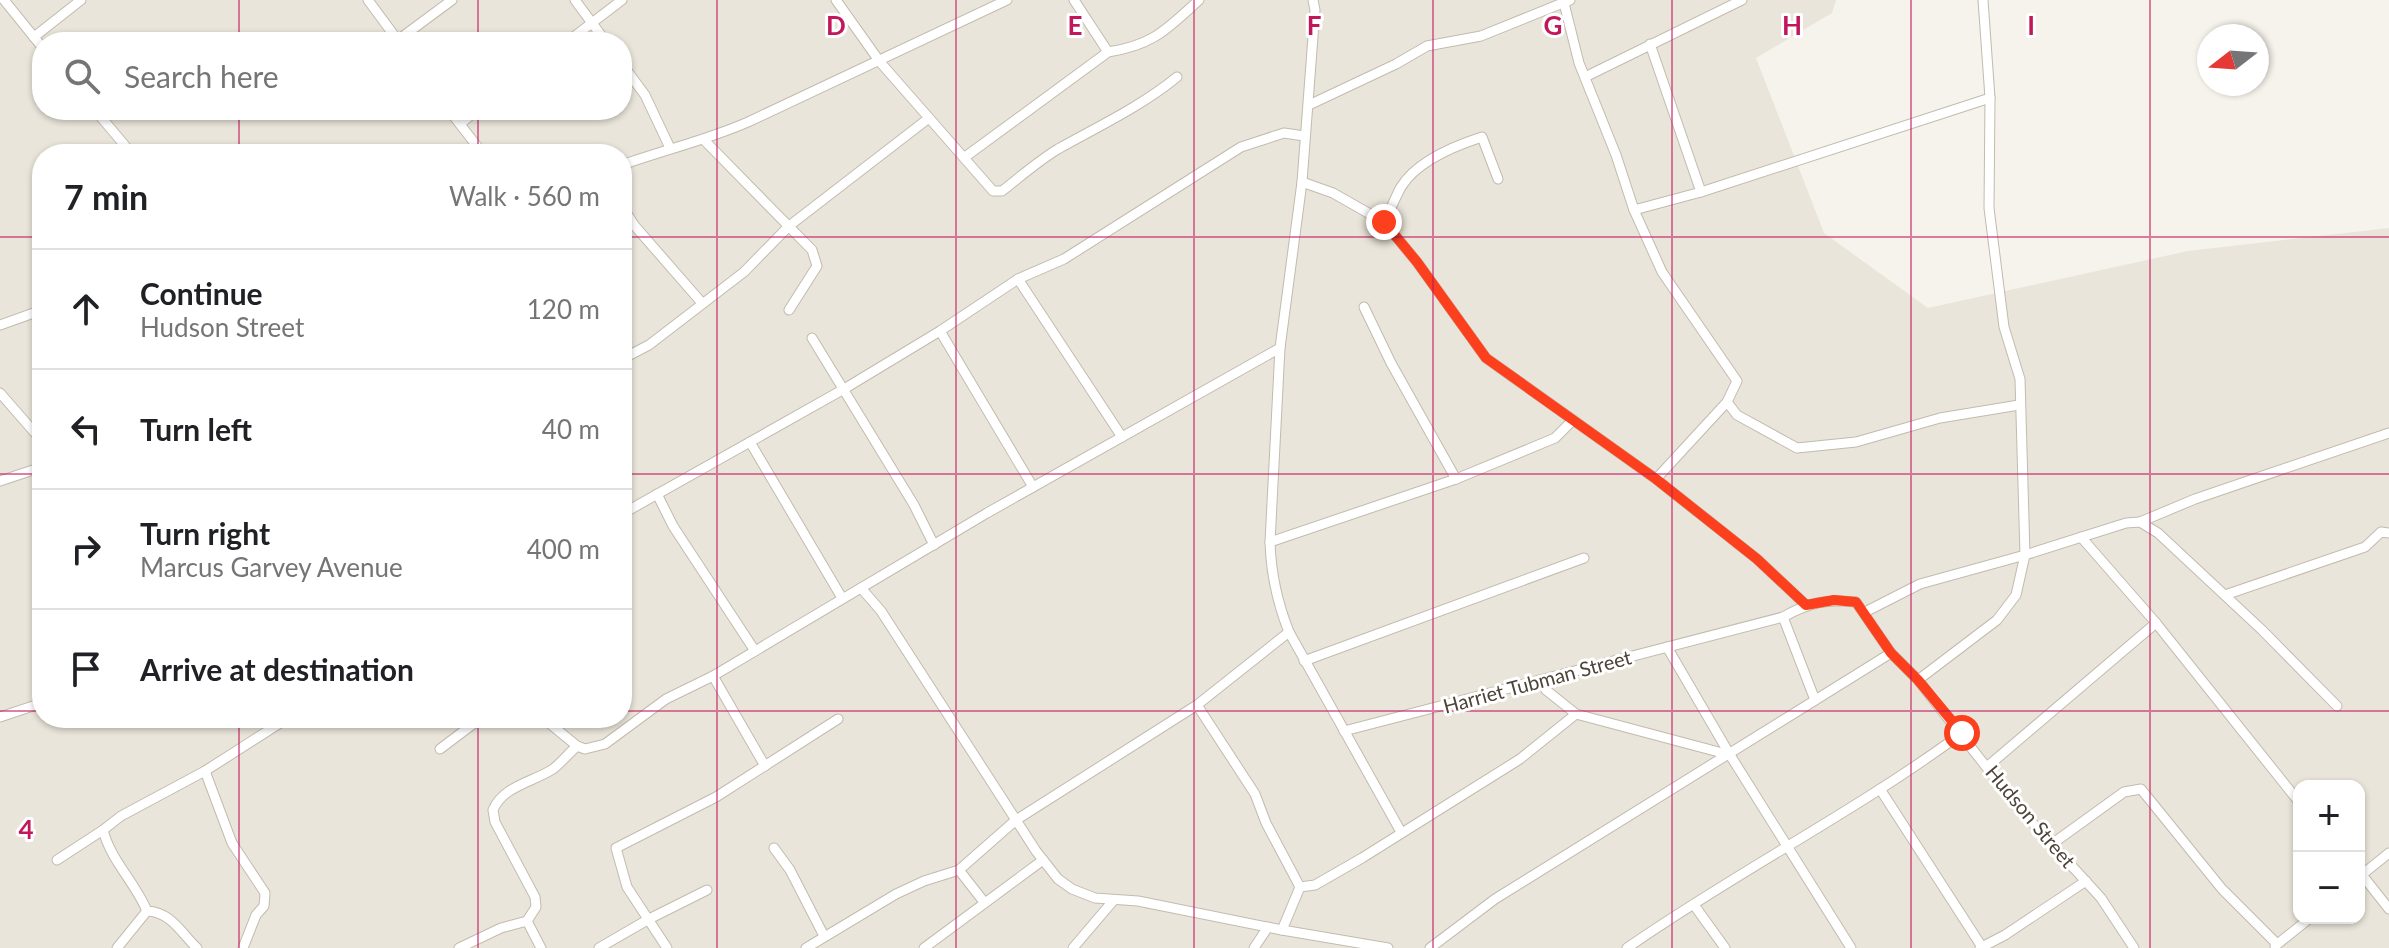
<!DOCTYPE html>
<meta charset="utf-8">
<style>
:root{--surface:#fff;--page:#f6f6f6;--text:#202124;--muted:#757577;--line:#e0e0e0}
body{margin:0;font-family:Lato,sans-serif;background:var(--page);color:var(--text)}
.controls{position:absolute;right:24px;bottom:24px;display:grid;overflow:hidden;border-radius:16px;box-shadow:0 2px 6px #0004}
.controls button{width:72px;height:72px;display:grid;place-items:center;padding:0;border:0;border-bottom:2px solid var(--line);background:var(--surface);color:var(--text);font:40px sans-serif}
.compass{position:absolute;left:2197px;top:24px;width:72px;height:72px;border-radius:50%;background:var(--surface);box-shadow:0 2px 6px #0004;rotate:253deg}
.stop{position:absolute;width:24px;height:24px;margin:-18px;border:6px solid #fc3f1d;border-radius:50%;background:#fff}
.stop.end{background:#fc3f1d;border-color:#fff;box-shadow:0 2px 8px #0008}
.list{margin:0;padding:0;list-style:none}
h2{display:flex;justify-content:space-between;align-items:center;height:104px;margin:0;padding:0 32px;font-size:34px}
h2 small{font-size:26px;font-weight:400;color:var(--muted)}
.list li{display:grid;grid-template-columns:52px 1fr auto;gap:24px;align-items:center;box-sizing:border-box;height:120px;padding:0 32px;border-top:2px solid var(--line)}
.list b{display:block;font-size:30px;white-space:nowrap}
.list p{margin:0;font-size:26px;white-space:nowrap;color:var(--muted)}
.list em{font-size:26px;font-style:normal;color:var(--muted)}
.icon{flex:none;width:44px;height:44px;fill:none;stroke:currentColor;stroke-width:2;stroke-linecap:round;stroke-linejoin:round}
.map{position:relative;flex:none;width:2389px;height:948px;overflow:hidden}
.search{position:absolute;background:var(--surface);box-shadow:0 2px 6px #0004;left:32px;top:32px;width:600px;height:88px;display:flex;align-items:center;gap:20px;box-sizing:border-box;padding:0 28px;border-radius:32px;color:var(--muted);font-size:30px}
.panel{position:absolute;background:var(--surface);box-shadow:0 2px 6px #0004;left:32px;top:144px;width:600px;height:584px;border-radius:32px}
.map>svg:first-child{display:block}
.residential{fill:#eae5da;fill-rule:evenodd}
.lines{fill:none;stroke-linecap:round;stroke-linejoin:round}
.minor-casing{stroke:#c2bbae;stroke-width:11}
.minor{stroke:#fff;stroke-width:9}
.route{stroke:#fc3f1d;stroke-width:10}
.grid{fill:none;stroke:#c2185b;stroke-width:2;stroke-opacity:0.55}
.labels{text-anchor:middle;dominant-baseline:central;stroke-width:6;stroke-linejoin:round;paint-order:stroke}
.street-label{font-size:20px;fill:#4b4439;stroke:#fff}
.grid-label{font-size:26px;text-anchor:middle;font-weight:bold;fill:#c2185b;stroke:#fff;stroke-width:6;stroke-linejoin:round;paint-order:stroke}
</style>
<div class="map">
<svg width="2389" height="948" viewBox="0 0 2389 948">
<rect width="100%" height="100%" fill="#f6f3ec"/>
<path class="residential" d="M0,0h1836l-4,13 -76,45 68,175 104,75 260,-57 201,-23v720h-2389zM42,42h580v68h-580zM42,154h580v564h-580zM2299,786h60v132h-60z"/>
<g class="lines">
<g class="minor-casing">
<g id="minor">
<path d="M4,0l38,47"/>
<path d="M368,0l31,42"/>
<path d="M575,0l31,42"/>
<path d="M836,0l44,62 113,129h9c18,-14 36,-30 56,-42 41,-23 82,-42 119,-72"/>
<path d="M1074,0l34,52"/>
<path d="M1313,0l2,10 -13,172 -22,166 -10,194c1,32 7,60 19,90l112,200"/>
<path d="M1564,3l15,60 37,92 18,55 28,62 75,109 -10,21 -71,77"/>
<path d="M34,37l47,-37"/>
<path d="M398,40l54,-40"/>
<path d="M567,42l55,-42"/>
<path d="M1650,44l51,148"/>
<path d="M622,64l23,31 25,53"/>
<path d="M1585,77l157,-77"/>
<path d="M1309,105l87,-41 31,-18 54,-10 89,-36"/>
<path d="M95,110l37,44"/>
<path d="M449,110l34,44"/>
<path d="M460,124l17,-14"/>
<path d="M704,140l108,110 5,16 -28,44"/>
<path d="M965,157l143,-105c45,-7 58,-22 91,-52"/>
<path d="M622,165c42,-15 85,-25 126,-43l259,-122"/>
<path d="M1302,182l31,11 51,29 33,40 69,96 170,121 101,80 49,46"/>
<path d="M622,206l12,19 68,78"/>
<path d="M1634,210l67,-18 289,-94"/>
<path d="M1384,222c6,-11 11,-24 17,-35 16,-26 53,-41 81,-50l16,42"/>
<path d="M1018,279l104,158"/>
<path d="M1364,307l27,56 65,116"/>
<path d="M0,325l42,-15"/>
<path d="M940,331l93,156"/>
<path d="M812,338l102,167 20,40"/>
<path d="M622,359l27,-14 95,-73 45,-46 140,-108"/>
<path d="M0,393l42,48"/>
<path d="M1727,402l10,13 60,33 59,-6 84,-24 79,-13"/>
<path d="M750,442l92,156"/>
<path d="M0,481l42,-14"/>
<path d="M657,494l16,32 82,125"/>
<path d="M622,514l222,-125 96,-58 78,-52 46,-20 177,-112 43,-14 20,3"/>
<path d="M2140,522l55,-23 194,-66"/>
<path d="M2081,537l75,86 143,179"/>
<path d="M1270,542l186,-63 99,-41 18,-18"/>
<path d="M861,588l20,23 155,240 22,28 14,10 23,9 43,3 144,29 106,18"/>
<path d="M2225,595l140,-48 16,-15 8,1"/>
<path d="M1865,612l55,-28 105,-29 -5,-176 -16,-52 -15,-119 1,-110 -7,-98"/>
<path d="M1783,617l32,83"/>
<path d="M1667,647l63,108 121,193"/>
<path d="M1304,661l280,-103"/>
<path d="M713,676l52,90"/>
<path d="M1540,680l6,10 30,24 154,41"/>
<path d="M1918,680l79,-60 19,-25 9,-40 101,-32 14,-1 18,11 104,97 75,76"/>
<path d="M1197,705l58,89 11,29 34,64 -18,43"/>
<path d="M0,717l42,-14"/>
<path d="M543,718l34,28 8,3 20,-5 61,-45 47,-23 274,-163 293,-165"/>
<path d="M1344,731l439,-114c27,-15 43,-18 73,-15l35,51 27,27 99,126 84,92 33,50"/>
<path d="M440,749l41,-31"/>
<path d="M1988,766l168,-143"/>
<path d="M205,771l27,72 33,50 -1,13 -8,9 -13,33"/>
<path d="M1880,789l102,158"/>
<path d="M2052,844l72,-52 17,-3 81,100 55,55"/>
<path d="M774,848l16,22 34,66"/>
<path d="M57,860l46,-30"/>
<path d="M959,870l25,32"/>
<path d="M2359,871l30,38"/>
<path d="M2359,877l30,-24"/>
<path d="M1300,887l15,-2 47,-27 158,-99 56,-45"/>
<path d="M1694,905l31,43"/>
<path d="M147,911c24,1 34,22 50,37"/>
<path d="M2275,946l35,-28"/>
<path d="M117,948l30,-37c-12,-29 -36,-50 -44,-81l18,-14 84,-45 83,-53"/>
<path d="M459,948l42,-20 26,-7"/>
<path d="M541,948l-14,-27 9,-14 -1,-10 -40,-75 -2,-12c10,-24 40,-28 60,-41 8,-6 16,-16 24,-23"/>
<path d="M599,948l50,-29 58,-29"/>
<path d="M667,948l-40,-61 -11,-39 100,-51 122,-78"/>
<path d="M806,948l90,-54 28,-13 35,-11 57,-50 181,-115 92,-73"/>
<path d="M924,948l119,-88"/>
<path d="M1073,948l40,-47"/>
<path d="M1254,948l14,-21"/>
<path d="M1430,948l65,-49 396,-246"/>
<path d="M1627,948c109,-76 228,-136 335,-215"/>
<path d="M1980,948l25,-13 81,-54"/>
</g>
</g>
<use href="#minor" class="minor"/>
</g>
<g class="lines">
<path class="route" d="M1384,222l33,40 69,96 170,121 101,80 49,46 28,-5 22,2 35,51 27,27 44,53"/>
</g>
<path class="grid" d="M239,0v42M478,0v42M717,0v948M956,0v948M1194,0v948M1433,0v948M1672,0v948M1911,0v948M2150,0v948M239,110v44M478,110v44M0,237h42M622,237h1767M0,474h42M622,474h1767M0,711h42M622,711h1767M239,718v230M478,718v230"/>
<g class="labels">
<g class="street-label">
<text transform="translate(1537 681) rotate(-15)">Harriet Tubman Street</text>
<text transform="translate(2031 816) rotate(50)">Hudson Street</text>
</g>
</g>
<g class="grid-label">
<text x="836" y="35">D</text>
<text x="1075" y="35">E</text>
<text x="1314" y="35">F</text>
<text x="1553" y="35">G</text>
<text x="1792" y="35">H</text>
<text x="2031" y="35">I</text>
<text x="26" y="839">4</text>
</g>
</svg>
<div class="controls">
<button>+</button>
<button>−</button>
</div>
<svg class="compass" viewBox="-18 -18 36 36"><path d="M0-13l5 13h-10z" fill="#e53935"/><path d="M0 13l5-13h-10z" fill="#757577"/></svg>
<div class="stop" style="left:1962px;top:733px"></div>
<div class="stop end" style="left:1384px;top:222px"></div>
<div class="search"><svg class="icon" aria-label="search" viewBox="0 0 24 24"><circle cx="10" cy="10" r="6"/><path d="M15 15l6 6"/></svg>Search here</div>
<section class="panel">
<h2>7 min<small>Walk · 560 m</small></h2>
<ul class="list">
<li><svg class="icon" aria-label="ahead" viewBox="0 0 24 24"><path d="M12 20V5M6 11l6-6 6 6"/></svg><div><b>Continue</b><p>Hudson Street</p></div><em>120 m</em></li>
<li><svg class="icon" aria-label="left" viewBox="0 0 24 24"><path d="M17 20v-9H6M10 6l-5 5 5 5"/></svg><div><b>Turn left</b></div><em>40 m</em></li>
<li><svg class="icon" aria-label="right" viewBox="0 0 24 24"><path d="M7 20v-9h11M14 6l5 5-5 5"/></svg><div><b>Turn right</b><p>Marcus Garvey Avenue</p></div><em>400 m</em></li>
<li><svg class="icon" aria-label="arrive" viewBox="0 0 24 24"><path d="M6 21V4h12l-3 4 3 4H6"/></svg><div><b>Arrive at destination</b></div></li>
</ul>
</section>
</div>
